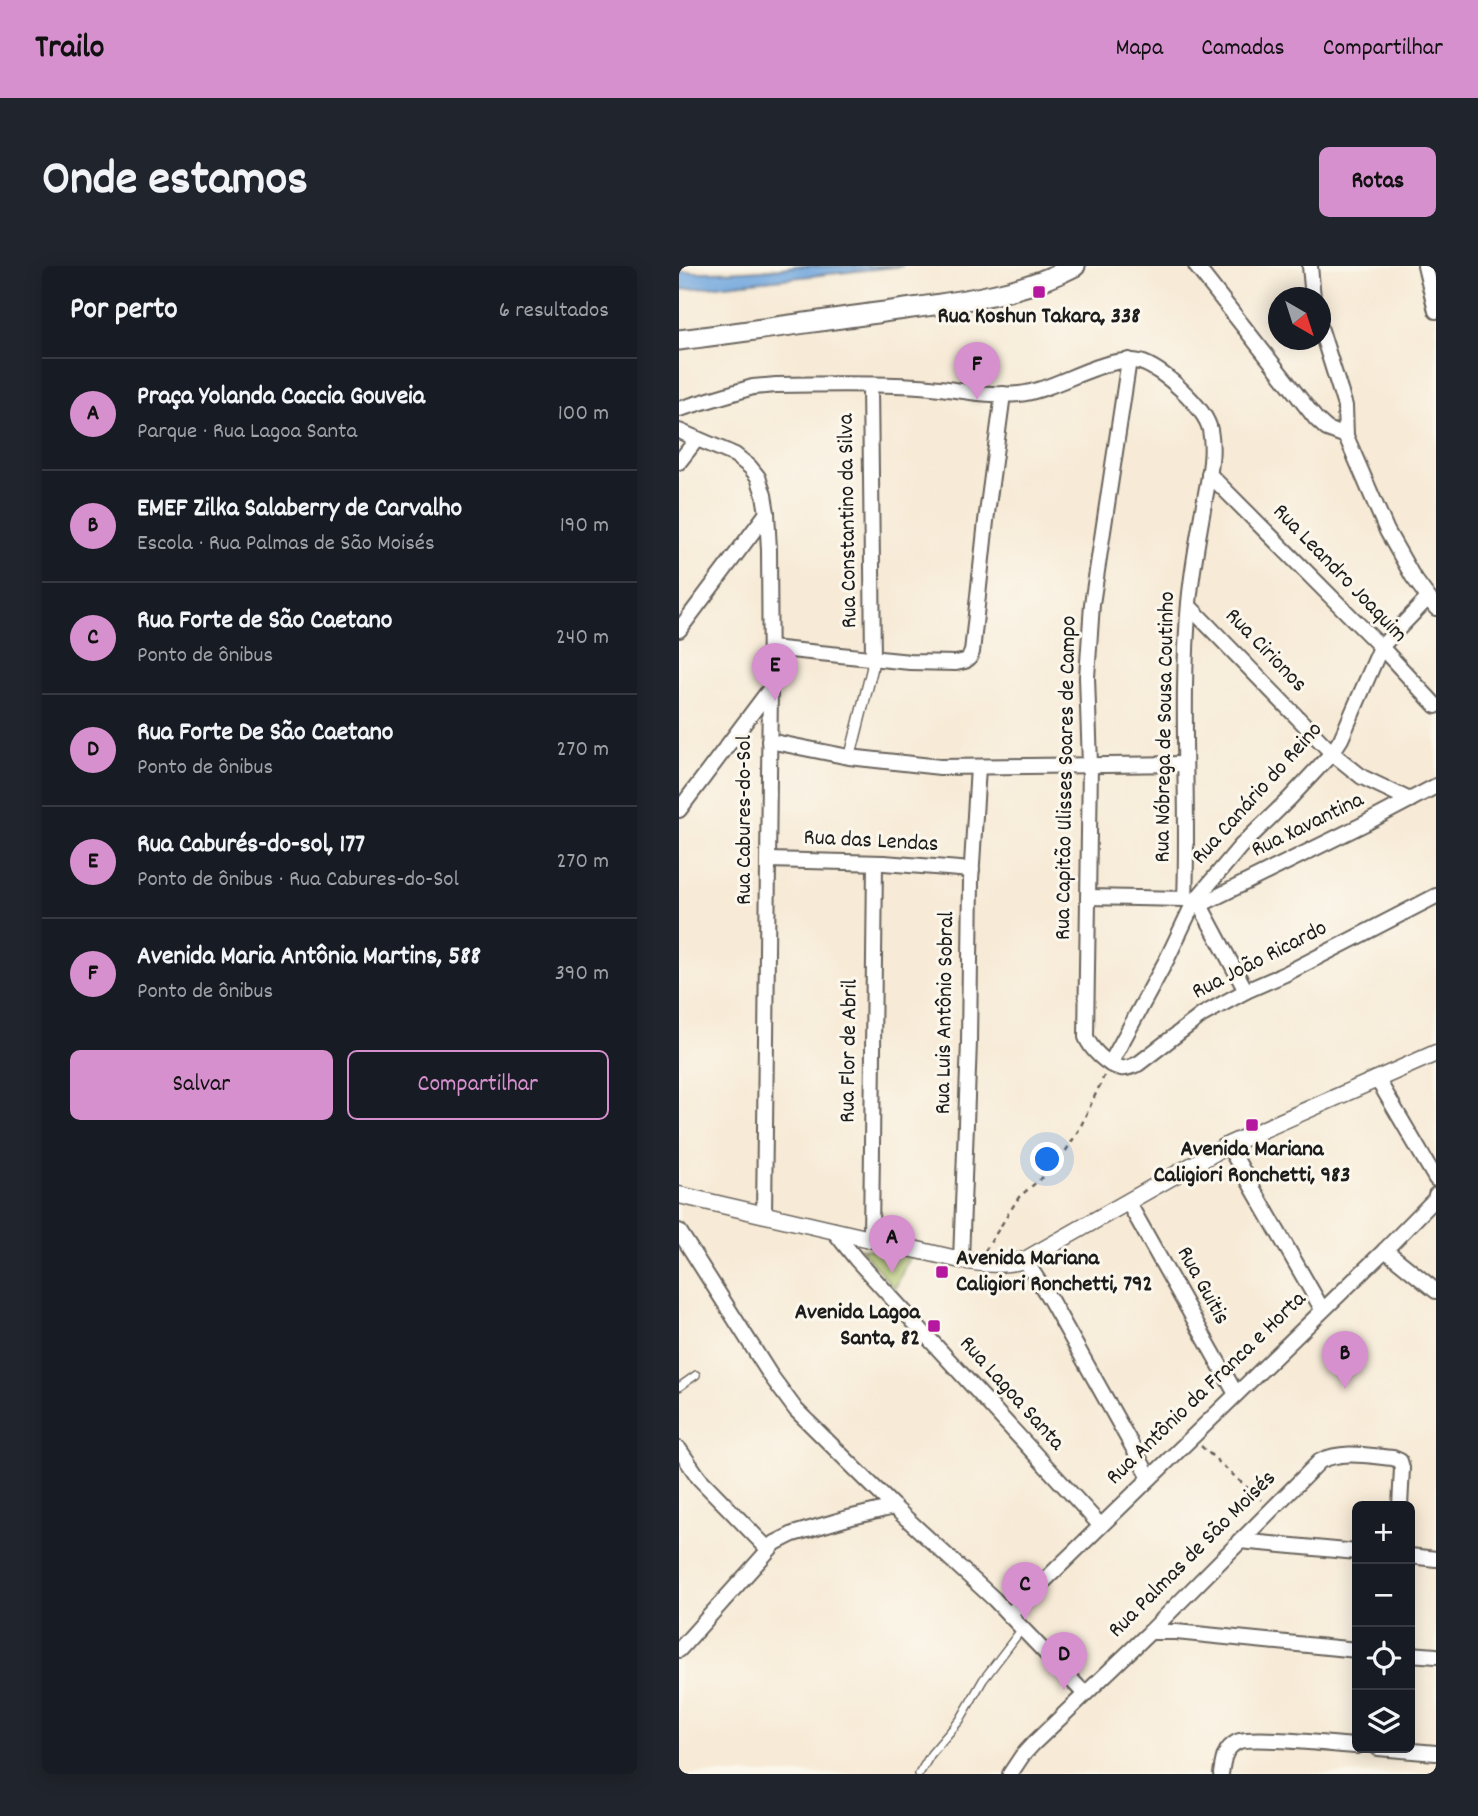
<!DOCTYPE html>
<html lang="pt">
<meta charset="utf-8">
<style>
:root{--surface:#171b24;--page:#20242c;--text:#f1f3f6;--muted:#9ea1a6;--line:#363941;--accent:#d690ce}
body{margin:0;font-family:Dekko,sans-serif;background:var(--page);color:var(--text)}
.controls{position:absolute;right:21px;bottom:21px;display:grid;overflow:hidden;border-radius:10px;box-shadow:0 4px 18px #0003}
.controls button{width:63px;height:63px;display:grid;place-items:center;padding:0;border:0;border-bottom:2px solid var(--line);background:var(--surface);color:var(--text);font:35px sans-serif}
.compass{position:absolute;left:589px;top:21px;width:63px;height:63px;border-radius:50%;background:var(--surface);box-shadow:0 4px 18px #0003;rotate:141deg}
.you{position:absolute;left:369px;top:894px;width:24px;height:24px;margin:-18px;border:5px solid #fff;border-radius:50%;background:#1a73e8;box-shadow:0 0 0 10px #1a73e833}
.badge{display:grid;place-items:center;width:46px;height:46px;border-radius:50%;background:var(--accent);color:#111;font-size:23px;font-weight:700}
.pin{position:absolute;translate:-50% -58px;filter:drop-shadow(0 2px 4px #0008)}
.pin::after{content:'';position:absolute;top:37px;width:24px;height:21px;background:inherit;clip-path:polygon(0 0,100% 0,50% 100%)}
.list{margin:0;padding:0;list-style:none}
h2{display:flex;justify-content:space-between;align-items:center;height:91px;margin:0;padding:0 28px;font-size:30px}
h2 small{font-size:23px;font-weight:400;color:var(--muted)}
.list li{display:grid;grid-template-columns:46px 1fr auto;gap:21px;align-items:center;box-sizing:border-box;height:112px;padding:0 28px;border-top:2px solid var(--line)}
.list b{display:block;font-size:26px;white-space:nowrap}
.list p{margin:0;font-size:23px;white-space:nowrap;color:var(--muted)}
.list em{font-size:23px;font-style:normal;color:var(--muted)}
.actions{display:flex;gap:14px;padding:21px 28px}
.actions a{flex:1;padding:16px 0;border:2px solid var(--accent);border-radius:10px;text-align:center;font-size:24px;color:var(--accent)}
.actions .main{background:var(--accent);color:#111}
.icon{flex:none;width:38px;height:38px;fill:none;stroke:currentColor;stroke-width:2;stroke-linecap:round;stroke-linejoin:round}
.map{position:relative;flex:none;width:757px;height:1508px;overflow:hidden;border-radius:10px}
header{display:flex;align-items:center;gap:42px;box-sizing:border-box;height:98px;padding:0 35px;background:var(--accent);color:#111}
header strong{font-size:33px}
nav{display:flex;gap:38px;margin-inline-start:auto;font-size:24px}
.intro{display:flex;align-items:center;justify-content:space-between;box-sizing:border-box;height:168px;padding:0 42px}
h1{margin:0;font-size:49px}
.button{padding:18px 32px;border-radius:10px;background:var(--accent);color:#111;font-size:24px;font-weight:700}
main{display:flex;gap:42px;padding:0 42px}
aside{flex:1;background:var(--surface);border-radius:10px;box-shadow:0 4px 18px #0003}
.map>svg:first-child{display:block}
.green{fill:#b1c66a;stroke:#667143;stroke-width:2}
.water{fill:#70a5dd;stroke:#46607c;stroke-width:2}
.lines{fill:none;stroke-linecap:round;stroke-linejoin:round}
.service-casing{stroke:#69645d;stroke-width:10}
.pedestrian-casing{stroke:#69645d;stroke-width:13}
.minor-casing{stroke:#69645d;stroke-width:18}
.tertiary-casing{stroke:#69645d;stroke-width:19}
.secondary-casing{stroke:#69645d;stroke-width:23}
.path{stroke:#69645d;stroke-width:2.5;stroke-dasharray:5 5;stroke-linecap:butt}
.service{stroke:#fff;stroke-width:7}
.pedestrian{stroke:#fff;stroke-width:10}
.minor{stroke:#fff;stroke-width:14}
.tertiary{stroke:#fff;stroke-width:16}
.secondary{stroke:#fff;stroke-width:19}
.poi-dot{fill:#b5179e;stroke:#fbf7ec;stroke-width:2.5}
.labels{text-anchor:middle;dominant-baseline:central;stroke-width:6;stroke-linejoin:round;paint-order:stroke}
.poi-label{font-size:23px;font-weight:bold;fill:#1c1c1c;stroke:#fbf7ec}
.street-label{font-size:23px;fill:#1c1c1c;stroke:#fbf7ec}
</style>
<header>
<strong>Trailo</strong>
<nav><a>Mapa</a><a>Camadas</a><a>Compartilhar</a></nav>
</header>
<div class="intro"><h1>Onde estamos</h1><a class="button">Rotas</a></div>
<main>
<aside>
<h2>Por perto<small>6 resultados</small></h2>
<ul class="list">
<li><span class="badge">A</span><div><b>Praça Yolanda Caccia Gouveia</b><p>Parque · Rua Lagoa Santa</p></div><em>100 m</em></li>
<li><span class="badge">B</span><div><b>EMEF Zilka Salaberry de Carvalho</b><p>Escola · Rua Palmas de São Moisés</p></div><em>190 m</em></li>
<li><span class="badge">C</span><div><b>Rua Forte de São Caetano</b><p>Ponto de ônibus</p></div><em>240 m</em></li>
<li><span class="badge">D</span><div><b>Rua Forte De São Caetano</b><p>Ponto de ônibus</p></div><em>270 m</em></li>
<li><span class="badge">E</span><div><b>Rua Caburés-do-sol, 177</b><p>Ponto de ônibus · Rua Cabures-do-Sol</p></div><em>270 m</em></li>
<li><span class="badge">F</span><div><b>Avenida Maria Antônia Martins, 588</b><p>Ponto de ônibus</p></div><em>390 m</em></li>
</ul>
<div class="actions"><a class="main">Salvar</a><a>Compartilhar</a></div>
</aside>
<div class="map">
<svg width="757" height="1508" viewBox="0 0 757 1508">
<rect width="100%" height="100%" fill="#fbf7ec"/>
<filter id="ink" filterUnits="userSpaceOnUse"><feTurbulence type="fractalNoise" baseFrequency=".0143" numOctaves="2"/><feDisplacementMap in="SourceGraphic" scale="14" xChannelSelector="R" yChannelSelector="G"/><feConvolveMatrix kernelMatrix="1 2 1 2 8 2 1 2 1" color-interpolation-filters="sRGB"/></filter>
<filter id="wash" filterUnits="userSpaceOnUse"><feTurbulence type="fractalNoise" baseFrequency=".00686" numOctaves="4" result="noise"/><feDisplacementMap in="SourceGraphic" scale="28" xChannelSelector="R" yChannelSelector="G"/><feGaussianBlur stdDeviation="1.57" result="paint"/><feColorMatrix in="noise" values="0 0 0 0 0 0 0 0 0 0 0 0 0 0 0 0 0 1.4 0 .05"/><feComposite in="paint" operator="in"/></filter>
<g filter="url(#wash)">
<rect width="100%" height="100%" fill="#f7ead6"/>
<path class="green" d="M181,982l49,9 -14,32z"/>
<path class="water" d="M118,0h106l-224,24v-18c40,0 79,0 118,-6z"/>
</g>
<g filter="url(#ink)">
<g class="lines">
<g class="service-casing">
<g id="service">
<path d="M0,1121l17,-12"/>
<path d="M240,1508l12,-20 29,-34 23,-40 39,-51"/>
</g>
</g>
<g class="pedestrian-casing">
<path id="pedestrian" d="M171,491l22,-88 1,-12"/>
</g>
<g class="minor-casing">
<g id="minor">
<path d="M517,0l120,153 11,10 19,7"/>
<path d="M631,0l3,32"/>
<path d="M746,0l11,45"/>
<path d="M642,64l24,76 1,30 41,95 26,46 23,31"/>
<path d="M450,94l-37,244 -5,73 3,88 -4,272c5,12 20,28 35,31 6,1 11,-2 17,-4l64,-49 44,-24 39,-17 151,-78"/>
<path d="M191,119l3,272"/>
<path d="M0,143l74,-22 23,-2c47,-1 95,-2 143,1 33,2 67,11 100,8 36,-3 88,-41 121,-32 22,6 66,46 70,68 5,24 -2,51 -6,74 -6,33 -12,66 -15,99 -9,99 0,198 -4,296l15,6 46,86"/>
<path d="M0,165l56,24 15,12 8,10 6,18 3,18 2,37 1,139 -6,526"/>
<path d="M0,196l18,-23"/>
<path d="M530,208l172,173 55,59"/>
<path d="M510,340l143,147 30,24 48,23"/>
<path d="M0,364l88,-117"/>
<path d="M91,382l140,14 46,1 9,-2 4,-3 3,-6 14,-131 17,-127"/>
<path d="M90,475l80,16 91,10 245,-3"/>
<path d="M0,544l91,-121"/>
<path d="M89,594l116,3 88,7"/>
<path d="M409,631l97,2"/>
<path d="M521,639l164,-81 72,-38"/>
<path d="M431,798l57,-105 27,-57 46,-55 50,-49 42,-45 9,-14 40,-92 47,-49"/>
<path d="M696,813l7,8 54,92"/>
<path d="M549,879l94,164"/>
<path d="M449,936l108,192"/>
<path d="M154,964l23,29 244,266"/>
<path d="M0,965l92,145 25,34 98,97 100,92 90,94"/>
<path d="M192,974l4,-377"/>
<path d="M706,984l51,41"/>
<path d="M282,994l8,-218 2,-162 7,-113"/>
<path d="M346,994l26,41 99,177"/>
<path d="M0,1183l20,29 69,71"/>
<path d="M560,1275l118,11"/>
<path d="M731,1290l26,3"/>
<path d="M330,1349l376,-365 50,-51 1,-4"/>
<path d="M471,1366h26l181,18"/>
<path d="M0,1384l96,-107 18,-9 55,-16 46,-11"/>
<path d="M731,1388l26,2"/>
<path d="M699,1482l58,5"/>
<path d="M331,1508l12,-18 11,-12 117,-112 170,-171c24,-11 48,-5 73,-3l7,3 2,7 -2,38"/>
<path d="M542,1508c2,-14 3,-25 16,-32 13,-7 100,3 120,4"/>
</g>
</g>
<g class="tertiary-casing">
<path id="tertiary" d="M0,929l282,65c23,4 41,6 64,0l203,-115 208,-92"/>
</g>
<g class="secondary-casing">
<path id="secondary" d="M0,74c66,-8 132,-18 198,-27 67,-10 137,-15 198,-47"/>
</g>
<g class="path">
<path d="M306,985l34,-54 38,-32 23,-37 24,-52"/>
<path d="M522,1180l60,54"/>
</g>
<use href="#service" class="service"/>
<use href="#pedestrian" class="pedestrian"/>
<use href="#minor" class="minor"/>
<use href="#tertiary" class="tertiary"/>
<use href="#secondary" class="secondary"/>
</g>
</g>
<g class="poi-dot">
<rect x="353" y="19" width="14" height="14" rx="3.5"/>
<rect x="566" y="852" width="14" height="14" rx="3.5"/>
<rect x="256" y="999" width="14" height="14" rx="3.5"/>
<rect x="248" y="1053" width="14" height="14" rx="3.5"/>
</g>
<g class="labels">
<g class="poi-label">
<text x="360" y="51">Rua Koshun Takara, 338</text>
<text x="573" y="884">Avenida Mariana<tspan x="573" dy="26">Caligiori Ronchetti, 983</tspan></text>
<text x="277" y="993" text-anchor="start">Avenida Mariana<tspan x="277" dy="26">Caligiori Ronchetti, 792</tspan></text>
<text x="241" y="1047" text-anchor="end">Avenida Lagoa<tspan x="241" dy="26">Santa, 82</tspan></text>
</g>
<g class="street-label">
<text transform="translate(170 255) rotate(-91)">Rua Constantino da Silva</text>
<text transform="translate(660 308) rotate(46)">Rua Leandro Joaquim</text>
<text transform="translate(586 385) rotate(46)">Rua Cirionos</text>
<text transform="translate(487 461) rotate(-89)">Rua Nóbrega de Sousa Coutinho</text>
<text transform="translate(388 512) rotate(-89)">Rua Capitão Ulisses Soares de Campo</text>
<text transform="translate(579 528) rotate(-48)">Rua Canário do Reino</text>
<text transform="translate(66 554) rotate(-90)">Rua Cabures-do-Sol</text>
<text transform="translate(629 560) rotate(-26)">Rua Xavantina</text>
<text transform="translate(192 576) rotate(3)">Rua das Lendas</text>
<text transform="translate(581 695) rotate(-27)">Rua João Ricardo</text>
<text transform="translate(267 747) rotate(-89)">Rua Luis Antônio Sobral</text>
<text transform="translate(171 785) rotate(-89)">Rua Flor de Abril</text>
<text transform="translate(523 1020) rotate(61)">Rua Guitis</text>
<text transform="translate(528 1123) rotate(-44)">Rua Antônio da Franca e Horta</text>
<text transform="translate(332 1128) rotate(48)">Rua Lagoa Santa</text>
<text transform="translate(514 1289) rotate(-45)">Rua Palmas de São Moisés</text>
</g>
</g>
</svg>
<div class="controls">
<button>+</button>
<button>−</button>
<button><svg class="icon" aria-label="locate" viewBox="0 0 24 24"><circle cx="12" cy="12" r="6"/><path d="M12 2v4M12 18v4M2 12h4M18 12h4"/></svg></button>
<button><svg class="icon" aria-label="layers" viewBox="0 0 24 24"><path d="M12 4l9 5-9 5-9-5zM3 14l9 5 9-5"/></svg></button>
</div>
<svg class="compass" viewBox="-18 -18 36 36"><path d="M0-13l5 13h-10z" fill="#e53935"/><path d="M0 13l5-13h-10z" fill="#9ea1a6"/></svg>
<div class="you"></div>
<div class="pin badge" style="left:213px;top:1007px">A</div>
<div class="pin badge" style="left:666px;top:1123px">B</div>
<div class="pin badge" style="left:346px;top:1354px">C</div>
<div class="pin badge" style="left:385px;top:1424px">D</div>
<div class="pin badge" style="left:96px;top:435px">E</div>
<div class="pin badge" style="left:298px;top:134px">F</div>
</div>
</main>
